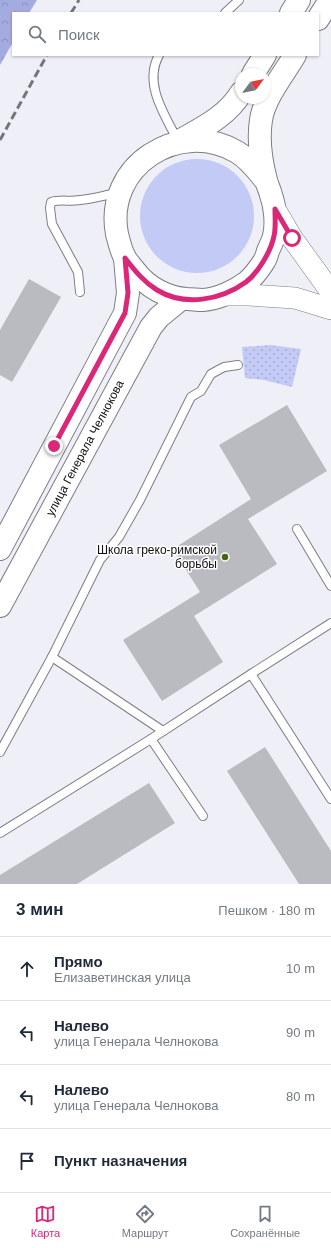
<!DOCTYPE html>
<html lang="ru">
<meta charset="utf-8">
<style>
:root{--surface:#fff;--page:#f6f6f7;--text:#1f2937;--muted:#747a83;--line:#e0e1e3;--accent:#db2777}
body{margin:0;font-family:Helvetica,sans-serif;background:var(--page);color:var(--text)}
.compass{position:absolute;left:235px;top:68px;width:36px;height:36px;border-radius:50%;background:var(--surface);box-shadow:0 1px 3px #0004;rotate:58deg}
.stop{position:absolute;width:12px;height:12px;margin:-9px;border:3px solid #db2777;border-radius:50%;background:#fff}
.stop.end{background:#db2777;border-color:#fff;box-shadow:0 1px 4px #0008}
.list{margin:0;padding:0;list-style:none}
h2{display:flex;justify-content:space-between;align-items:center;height:52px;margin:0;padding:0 16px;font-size:17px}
h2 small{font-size:13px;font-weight:400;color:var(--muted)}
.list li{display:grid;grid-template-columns:26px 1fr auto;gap:12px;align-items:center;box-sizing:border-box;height:64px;padding:0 16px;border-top:1px solid var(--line)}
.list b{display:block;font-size:15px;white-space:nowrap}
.list p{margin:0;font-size:13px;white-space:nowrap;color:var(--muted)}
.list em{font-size:13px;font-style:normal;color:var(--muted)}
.icon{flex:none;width:22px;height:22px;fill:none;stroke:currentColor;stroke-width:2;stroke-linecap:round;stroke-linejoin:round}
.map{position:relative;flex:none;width:331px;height:884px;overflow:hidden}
.search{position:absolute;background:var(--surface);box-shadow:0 1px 3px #0004;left:12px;right:12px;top:12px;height:44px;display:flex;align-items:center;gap:10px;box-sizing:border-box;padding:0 14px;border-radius:0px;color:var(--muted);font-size:15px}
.sheet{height:308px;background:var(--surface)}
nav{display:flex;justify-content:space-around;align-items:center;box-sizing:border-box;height:56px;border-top:1px solid var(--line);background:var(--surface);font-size:11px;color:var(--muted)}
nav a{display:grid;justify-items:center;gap:2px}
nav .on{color:var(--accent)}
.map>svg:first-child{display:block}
.grass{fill:#c3caf5}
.forest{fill:url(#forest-crowns)}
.park{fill:url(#park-dots)}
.building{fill:#babbc1}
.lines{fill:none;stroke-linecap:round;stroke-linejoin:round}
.service-casing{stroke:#7d7e84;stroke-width:10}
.secondary-casing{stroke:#7d7e84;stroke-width:22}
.primary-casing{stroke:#7d7e84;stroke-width:24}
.service{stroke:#fff;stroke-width:8}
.secondary{stroke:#fff;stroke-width:21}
.primary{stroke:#fff;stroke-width:22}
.rail{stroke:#76767a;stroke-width:3;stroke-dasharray:8 4;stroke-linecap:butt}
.route{stroke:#db2777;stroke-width:5}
.poi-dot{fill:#476417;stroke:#fff;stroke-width:1.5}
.labels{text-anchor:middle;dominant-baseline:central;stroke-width:3;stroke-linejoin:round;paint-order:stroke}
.street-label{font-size:12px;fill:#0f0f11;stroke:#fff}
.poi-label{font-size:12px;fill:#0f0f11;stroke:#fff;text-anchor:end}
</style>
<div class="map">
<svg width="331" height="884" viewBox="0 0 331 884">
<defs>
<pattern id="forest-crowns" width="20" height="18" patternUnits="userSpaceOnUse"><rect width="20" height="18" fill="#a3abe1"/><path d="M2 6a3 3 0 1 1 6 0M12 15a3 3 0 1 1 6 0" fill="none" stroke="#8b92c0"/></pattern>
<pattern id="park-dots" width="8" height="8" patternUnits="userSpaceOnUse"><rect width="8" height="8" fill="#c3caf5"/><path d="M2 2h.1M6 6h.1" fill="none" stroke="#a6acd1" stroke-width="1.8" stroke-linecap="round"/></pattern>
</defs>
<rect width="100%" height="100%" fill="#eff0f7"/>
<circle class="grass" cx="197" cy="216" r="57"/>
<path class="forest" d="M0,0h37l-8,13h-16v29l-13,23z"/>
<path class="park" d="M270,345l31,4 -9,38 -28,-7 -19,-2 -3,-31z"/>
<g class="building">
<path d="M29,279l32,18 -49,85 -12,-7v-45z"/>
<path d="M287,405l40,66 -79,48 29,45 -83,52 29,46 -61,39 -39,-61 77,-48 -27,-43 78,-50 -32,-54z"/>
<path d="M265,747l66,104v33h-32l-72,-113z"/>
<path d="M149,783l26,40 -98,61h-77v-9z"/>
</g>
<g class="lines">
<g class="service-casing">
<g id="service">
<path d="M225,13l14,-13"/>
<path d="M159,55c-16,29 6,60 19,86"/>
<path d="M80,292l-2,-20 -26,-48 -2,-16 1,-6c10,-3 19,0 29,-2 13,-1 25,-5 38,-7"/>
<path d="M297,529l34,57"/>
<path d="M52,657l111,74"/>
<path d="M251,674l80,-51"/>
<path d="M151,739l52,77"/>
<path d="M0,752l52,-95 48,-97 19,-23 21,-37 51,-103 10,-6 10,-17 13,-7 14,-2"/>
<path d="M0,833l151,-94 100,-65 80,125"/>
</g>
</g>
<g class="secondary-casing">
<g id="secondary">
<path d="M275,209l17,29 39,54"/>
<path d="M224,295h24l47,3 36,11"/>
</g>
</g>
<g class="primary-casing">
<g id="primary">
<path d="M291,13l8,-13"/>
<path d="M318,19l12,-19"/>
<path d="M253,74l12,-19"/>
<path d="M181,140c23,-13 46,-24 60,-47"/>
<path d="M266,181c-9,-11 -17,-22 -29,-29 -58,-34 -133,14 -120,82 2,8 4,17 8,24 3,5 7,9 10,13 12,16 32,27 52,28 5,0 10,1 16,1 15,-1 32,-9 44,-18 6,-5 12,-13 16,-19 3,-4 4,-8 5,-12 2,-5 5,-10 6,-15 3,-12 1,-30 -3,-41 -1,-5 -4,-10 -5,-15 -5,-19 -8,-41 -5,-60 3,-22 23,-46 34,-65"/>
<path d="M0,549l125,-236 3,-20 -3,-35"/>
<path d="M0,606l151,-279 8,-10 22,-18"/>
</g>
</g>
<use href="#service" class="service"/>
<use href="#secondary" class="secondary"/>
<use href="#primary" class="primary"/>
<g class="rail">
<path d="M71,13l8,-13"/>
<path d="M0,140l47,-85"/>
</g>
</g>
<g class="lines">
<path class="route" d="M54,446l71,-133 3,-20 -3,-35c10,13 19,24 32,32 28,17 64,10 89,-8 12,-9 25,-31 28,-46 2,-8 1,-18 1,-27l17,29"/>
</g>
<circle class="poi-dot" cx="225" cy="557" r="4"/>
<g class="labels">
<g class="street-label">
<text transform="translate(85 448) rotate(-62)">улица Генерала Челнокова</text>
</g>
<g class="poi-label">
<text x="217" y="550">Школа греко-римской<tspan x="217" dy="14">борьбы</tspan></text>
</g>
</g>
</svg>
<svg class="compass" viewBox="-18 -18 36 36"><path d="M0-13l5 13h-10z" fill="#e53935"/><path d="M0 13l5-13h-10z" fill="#747a83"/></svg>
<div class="stop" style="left:292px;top:238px"></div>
<div class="stop end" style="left:54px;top:446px"></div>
<div class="search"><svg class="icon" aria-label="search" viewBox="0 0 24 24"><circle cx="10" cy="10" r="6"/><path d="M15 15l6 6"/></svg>Поиск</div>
</div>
<section class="sheet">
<h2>3 мин<small>Пешком · 180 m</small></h2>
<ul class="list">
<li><svg class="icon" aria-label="ahead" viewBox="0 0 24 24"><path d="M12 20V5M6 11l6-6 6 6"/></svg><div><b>Прямо</b><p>Елизаветинская улица</p></div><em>10 m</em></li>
<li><svg class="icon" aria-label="left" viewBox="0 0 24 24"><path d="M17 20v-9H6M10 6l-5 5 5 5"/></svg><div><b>Налево</b><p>улица Генерала Челнокова</p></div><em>90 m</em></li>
<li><svg class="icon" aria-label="left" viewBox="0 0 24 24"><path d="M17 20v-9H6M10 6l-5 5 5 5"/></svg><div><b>Налево</b><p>улица Генерала Челнокова</p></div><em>80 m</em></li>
<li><svg class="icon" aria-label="arrive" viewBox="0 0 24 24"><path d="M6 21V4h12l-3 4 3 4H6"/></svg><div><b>Пункт назначения</b></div></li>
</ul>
</section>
<nav>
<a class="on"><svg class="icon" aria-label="map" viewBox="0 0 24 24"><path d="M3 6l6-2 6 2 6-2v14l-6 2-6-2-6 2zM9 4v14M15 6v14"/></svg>Карта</a>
<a><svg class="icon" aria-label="directions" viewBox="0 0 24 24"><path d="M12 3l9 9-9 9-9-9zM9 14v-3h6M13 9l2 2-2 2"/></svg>Маршрут</a>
<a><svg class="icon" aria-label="saved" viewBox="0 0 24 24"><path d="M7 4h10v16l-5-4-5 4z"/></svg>Сохранённые</a>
</nav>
